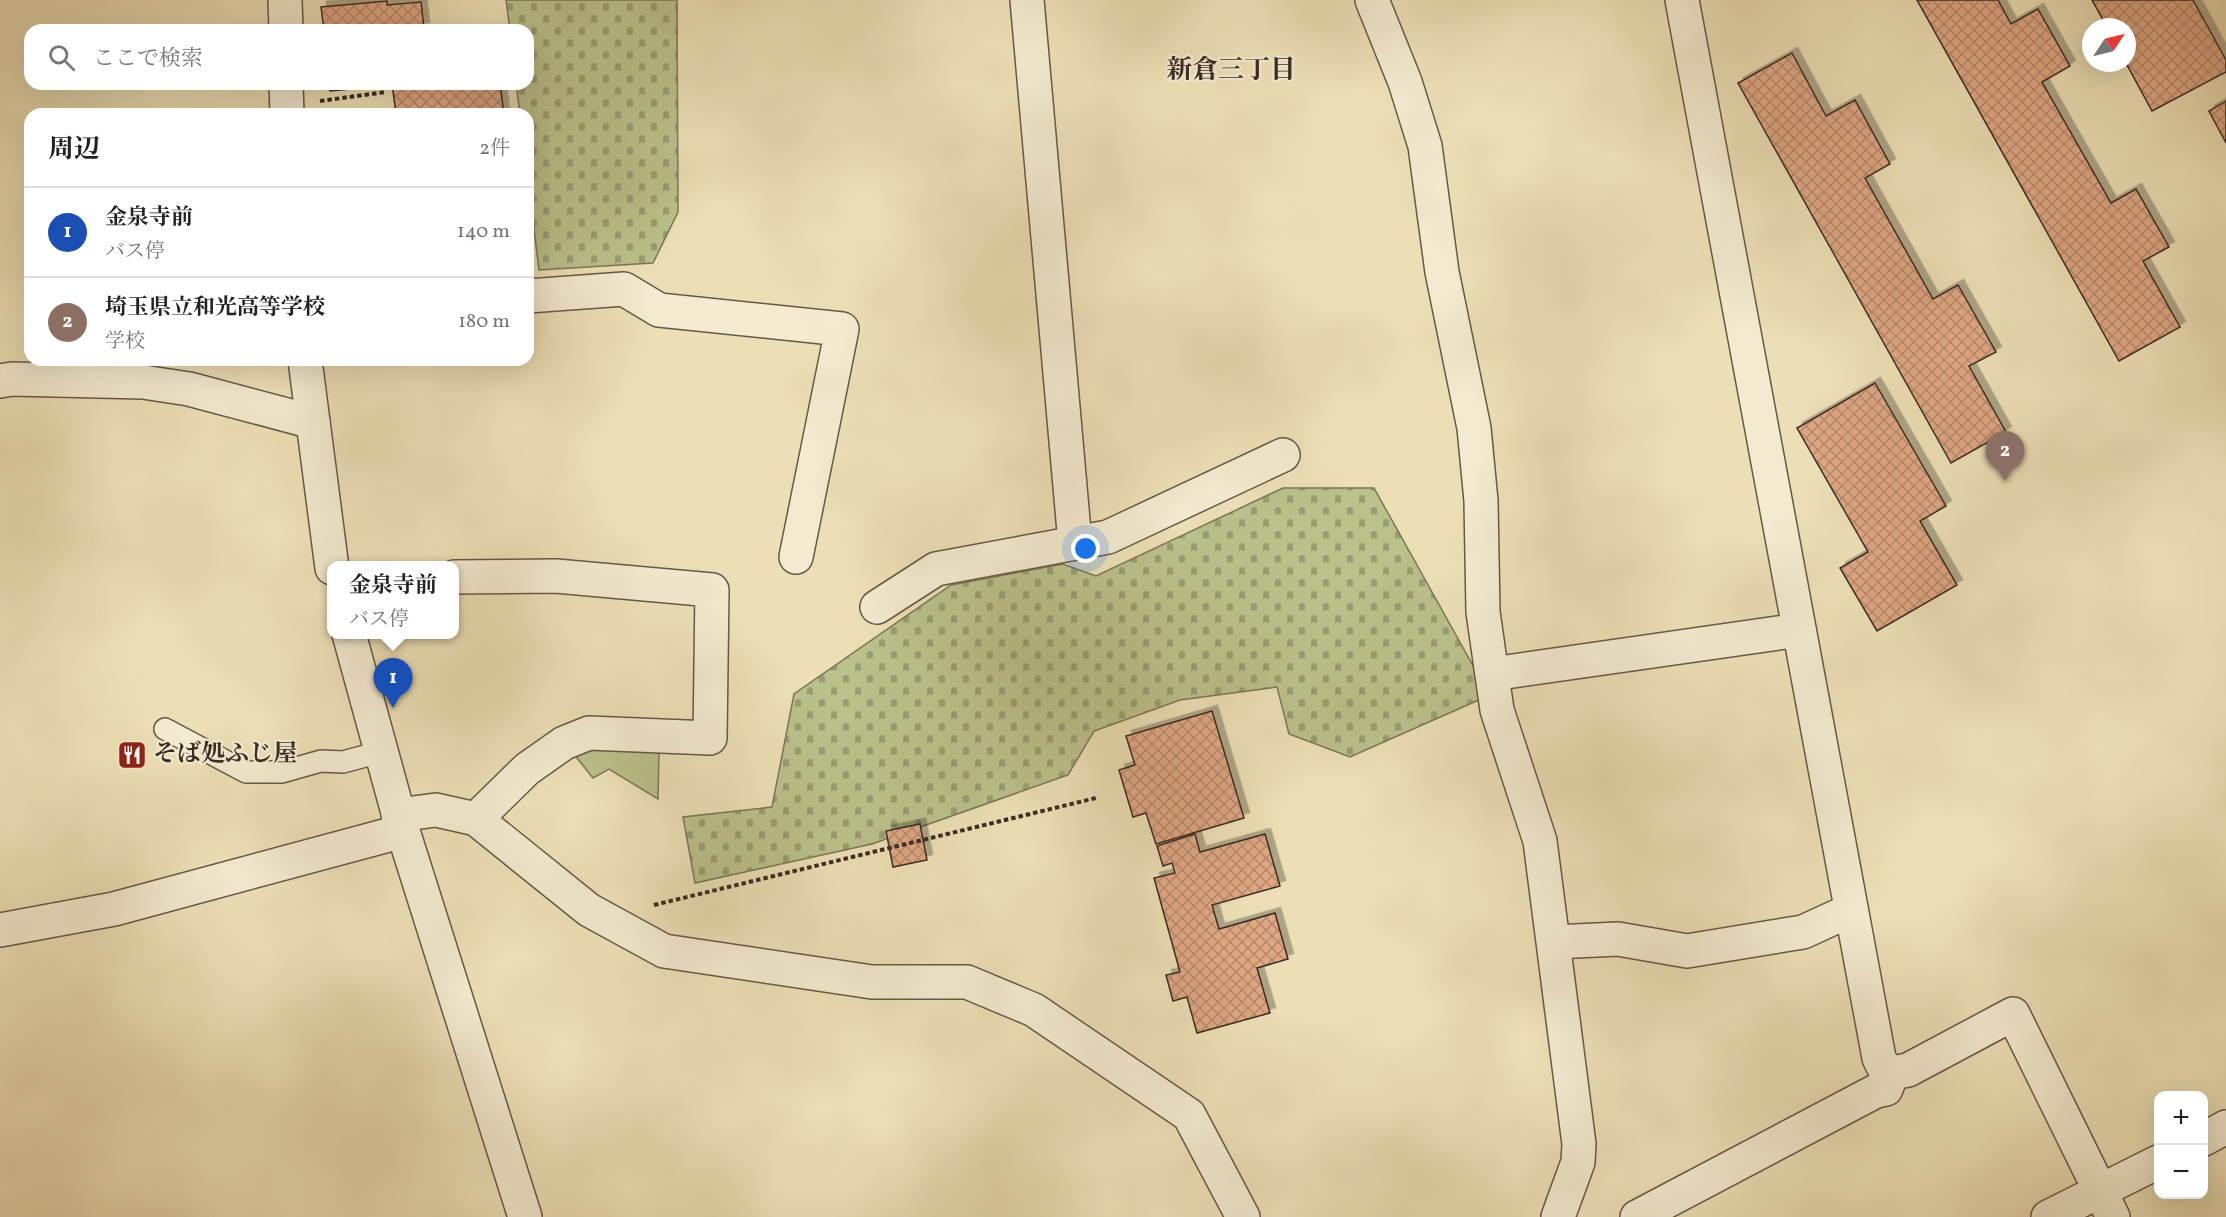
<!DOCTYPE html>
<html lang="ja">
<meta charset="utf-8">
<style>
:root{--surface:#fff;--page:#f6f6f6;--text:#222;--muted:#767676;--line:#e0e0e0;--accent:#8f2418}
body{margin:0;font-family:Vollkorn,"Noto Serif JP",serif;background:var(--page);color:var(--text)}
.controls{position:absolute;right:18px;bottom:18px;display:grid;overflow:hidden;border-radius:12px;box-shadow:0 6px 24px #0002}
.controls button{width:54px;height:54px;display:grid;place-items:center;padding:0;border:0;border-bottom:2px solid var(--line);background:var(--surface);color:var(--text);font:30px sans-serif}
.compass{position:absolute;left:2082px;top:18px;width:54px;height:54px;border-radius:50%;background:var(--surface);box-shadow:0 6px 24px #0002;rotate:55deg}
.you{position:absolute;left:1086px;top:549px;width:21px;height:21px;margin:-15px;border:4px solid #fff;border-radius:50%;background:#1a73e8;box-shadow:0 0 0 9px #1a73e833}
.badge{display:grid;place-items:center;width:39px;height:39px;border-radius:50%;background:var(--accent);color:#fff;font-size:20px;font-weight:700}
.pin{position:absolute;translate:-50% -50px;filter:drop-shadow(0 2px 3px #0008)}
.pin::after{content:'';position:absolute;top:32px;width:21px;height:18px;background:inherit;clip-path:polygon(0 0,100% 0,50% 100%)}
.popup{position:absolute;left:327px;top:561px;width:132px;height:78px;box-sizing:border-box;display:grid;place-content:center;border-radius:12px;background:var(--surface);filter:drop-shadow(0 2px 4px #0005);font-size:20px;white-space:nowrap;color:var(--muted)}
.popup b{font-size:22px;color:var(--text)}
.popup::after{content:'';position:absolute;left:50%;top:100%;margin-left:-12px;border:12px solid transparent;border-top-color:var(--surface)}
.list{margin:0;padding:0;list-style:none}
h2{display:flex;justify-content:space-between;align-items:center;height:78px;margin:0;padding:0 24px;font-size:26px}
h2 small{font-size:20px;font-weight:400;color:var(--muted)}
.list li{display:grid;grid-template-columns:39px 1fr auto;gap:18px;align-items:center;box-sizing:border-box;height:90px;padding:0 24px;border-top:2px solid var(--line)}
.list b{display:block;font-size:22px;white-space:nowrap}
.list p{margin:0;font-size:20px;white-space:nowrap;color:var(--muted)}
.list em{font-size:20px;font-style:normal;color:var(--muted)}
.icon{flex:none;width:33px;height:33px;fill:none;stroke:currentColor;stroke-width:2;stroke-linecap:round;stroke-linejoin:round}
.map{position:relative;flex:none;width:2226px;height:1217px;overflow:hidden}
.search{position:absolute;background:var(--surface);box-shadow:0 6px 24px #0002;left:24px;top:24px;width:510px;height:66px;display:flex;align-items:center;gap:15px;box-sizing:border-box;padding:0 21px;border-radius:18px;color:var(--muted);font-size:22px}
.panel{position:absolute;background:var(--surface);box-shadow:0 6px 24px #0002;left:24px;top:108px;width:510px;height:258px;border-radius:18px}
.map>svg:first-child{display:block}
.cemetery{fill:url(#cemetery-stones);stroke:#7a7658;stroke-width:1.5}
.park{fill:#bac18b;stroke:#7a7658;stroke-width:1.5}
.building{fill:url(#building-cross-hatch);stroke:#3a2b24;stroke-width:1.5;filter:url(#shadow)}
.lines{fill:none;stroke-linecap:round;stroke-linejoin:round}
.service-casing{stroke:#665848;stroke-width:24}
.minor-casing{stroke:#665848;stroke-width:36}
.tertiary-casing{stroke:#665848;stroke-width:36}
.path{stroke:#3a2b24;stroke-width:4;stroke-dasharray:4.5 3;stroke-linecap:butt}
.service{stroke:#f3eacf;stroke-width:21}
.minor{stroke:#f3eacf;stroke-width:33}
.tertiary{stroke:#f3eacf;stroke-width:33}
.labels{text-anchor:middle;dominant-baseline:central;stroke-width:4.5;stroke-linejoin:round;paint-order:stroke}
.poi-label{font-size:24px;font-weight:bold;fill:#3a2b24;stroke:#f3eacf;text-anchor:start}
.neighbourhood-label{font-size:26px;font-weight:bold;fill:#3a2b24;stroke:#f3eacf}
</style>
<div class="map">
<svg width="2226" height="1217" viewBox="0 0 2226 1217">
<defs>
<pattern id="cemetery-stones" width="16" height="16" patternUnits="userSpaceOnUse" patternTransform="scale(1.5)"><rect width="16" height="16" fill="#bac18b"/><path d="M2 7V4a2 2 0 0 1 4 0v3zM10 15v-3a2 2 0 0 1 4 0v3z" fill="#989d71"/></pattern>
<pattern id="building-cross-hatch" width="8" height="8" patternUnits="userSpaceOnUse" patternTransform="scale(1.5)"><rect width="8" height="8" fill="#dfa783"/><path d="M0 0l8 8M0 8l8-8" fill="none" stroke="#b6886b"/></pattern>
<filter id="shadow"><feDropShadow dx="5.5" dy="-5.5" stdDeviation="0" flood-color="#0004"/></filter>
</defs>
<rect width="100%" height="100%" fill="#ecdfb5"/>
<filter id="stains"><feTurbulence type="fractalNoise" baseFrequency=".00333" numOctaves="4"/><feColorMatrix values="0 0 0 0 .2 0 0 0 0 .09 0 0 0 0 .02 0 0 0 .5 -.17"/></filter>
<radialGradient id="worn" r=".72"><stop offset=".6" stop-color="#630" stop-opacity="0"/><stop offset="1" stop-color="#630" stop-opacity=".3"/></radialGradient>
<g class="cemetery">
<path d="M506,0h171l1,212 -25,51 -114,7 -11,-90v-66h-8l-4,-30h12v-54h-18z"/>
<path d="M1283,488h91l102,183 5,28 -131,58 -61,-23 -12,-47 -97,13 -86,31 -26,44 -196,69 -177,39 -12,-66 89,-10 22,-113 157,-109 112,-21 33,12z"/>
</g>
<path class="park" d="M582,747l77,3 -1,49 -49,-30 -16,9 -20,-25z"/>
<g class="building">
<path d="M1917,0h81l13,24 27,-15 32,57 -28,16 69,121 25,-14 33,58 -26,14 37,66 -61,34z"/>
<path d="M2092,0h101l33,60v12l-74,39 -26,-48 1,-36h-20z"/>
<path d="M387,1v4l34,-3 3,26 -100,2 -3,-23z"/>
<path d="M1792,53l34,63 29,-16 35,64 -25,14 68,121 25,-14 38,67 -27,14 37,66 -55,31 -213,-380z"/>
<path d="M329,84h43l1,3 -43,4z"/>
<path d="M392,84h108l4,30 -108,-1z"/>
<path d="M2226,101v42l-17,-32z"/>
<path d="M1875,383l71,123 -26,15 37,64 -80,46 -37,-63 28,-16 -71,-124z"/>
<path d="M1212,711l32,107 -88,26 -10,-31 -13,4 -14,-47 16,-5 -9,-29z"/>
<path d="M920,824l7,36 -34,7 -7,-36z"/>
<path d="M1195,834l5,18 65,-18 15,52 -68,19 7,24 56,-16 13,46 -31,9 13,45 -73,20 -10,-36 -14,4 -7,-26 14,-3 -26,-94 21,-5 -3,-10 -9,3 -6,-20z"/>
</g>
<g class="lines">
<g class="service-casing">
<path id="service" d="M165,729l81,43h36l39,-11 22,1 37,-10"/>
</g>
<g class="minor-casing">
<g id="minor">
<path d="M1027,0l48,543"/>
<path d="M1372,0l33,82 20,64 17,126 32,156 7,73 2,111 14,98 43,131 39,303 -1,18 -20,55"/>
<path d="M1682,0l197,1058 5,10 8,5 16,-3 105,-56 100,203"/>
<path d="M528,296l96,-7 35,21 183,19 -46,228"/>
<path d="M0,381l12,-2 131,3 46,7 124,33"/>
<path d="M454,577l102,-1 156,14 -2,148 -121,-5 -25,10 -37,26 -51,50"/>
<path d="M877,607l59,-38 172,-32 175,-82"/>
<path d="M1492,674l307,-44"/>
<path d="M398,815l38,-5 40,9 113,91 75,41 208,31h95l67,28 155,105 54,102"/>
<path d="M0,930l114,-21 289,-78"/>
<path d="M1554,942l64,-3 69,12 116,-19 48,-22"/>
<path d="M1637,1217l239,-126 10,-2 6,-16"/>
</g>
</g>
<g class="tertiary-casing">
<g id="tertiary">
<path d="M285,0l1,30"/>
<path d="M286,84l1,30"/>
<path d="M305,360l27,208"/>
<path d="M349,634l54,197 122,386"/>
<path d="M2204,1139l22,-12"/>
<path d="M2048,1217l110,-55"/>
</g>
</g>
<g class="path">
<path d="M320,101l66,-9"/>
<path d="M654,905l442,-107"/>
</g>
<use href="#service" class="service"/>
<use href="#minor" class="minor"/>
<use href="#tertiary" class="tertiary"/>
</g>
<defs>
<g id="restaurant-square" transform="scale(1.5)"><rect x="-9" y="-9" width="18" height="18" rx="4" fill="#8f2418" stroke="#f3eacf"/><path d="M-5-6h1v4h1v-4h1v4h1v-4h1v5L-1.5 .5V6h-2V.5L-5-1ZM5-6V6H3V1.5H1.5Q1.5-4 5-6Z" fill="#fff"/></g>
</defs>
<g fill-rule="evenodd">
<use href="#restaurant-square" x="132" y="755"/>
</g>
<g class="labels">
<g class="poi-label">
<text x="153" y="755">そば処ふじ屋</text>
</g>
<g class="neighbourhood-label">
<text x="1231" y="71">新倉三丁目</text>
</g>
</g>
<rect width="100%" height="100%" filter="url(#stains)"/>
<rect width="100%" height="100%" fill="url(#worn)"/>
</svg>
<div class="controls">
<button>+</button>
<button>−</button>
</div>
<svg class="compass" viewBox="-18 -18 36 36"><path d="M0-13l5 13h-10z" fill="#e53935"/><path d="M0 13l5-13h-10z" fill="#767676"/></svg>
<div class="you"></div>
<div class="pin badge" style="left:393px;top:708px;background:#1a4fb4">1</div>
<div class="popup"><b>金泉寺前</b>バス停</div>
<div class="pin badge" style="left:2005px;top:481px;background:#8d6e63">2</div>
<div class="search"><svg class="icon" aria-label="search" viewBox="0 0 24 24"><circle cx="10" cy="10" r="6"/><path d="M15 15l6 6"/></svg>ここで検索</div>
<section class="panel">
<h2>周辺<small>2件</small></h2>
<ul class="list">
<li><span class="badge" style="background:#1a4fb4">1</span><div><b>金泉寺前</b><p>バス停</p></div><em>140 m</em></li>
<li><span class="badge" style="background:#8d6e63">2</span><div><b>埼玉県立和光高等学校</b><p>学校</p></div><em>180 m</em></li>
</ul>
</section>
</div>
